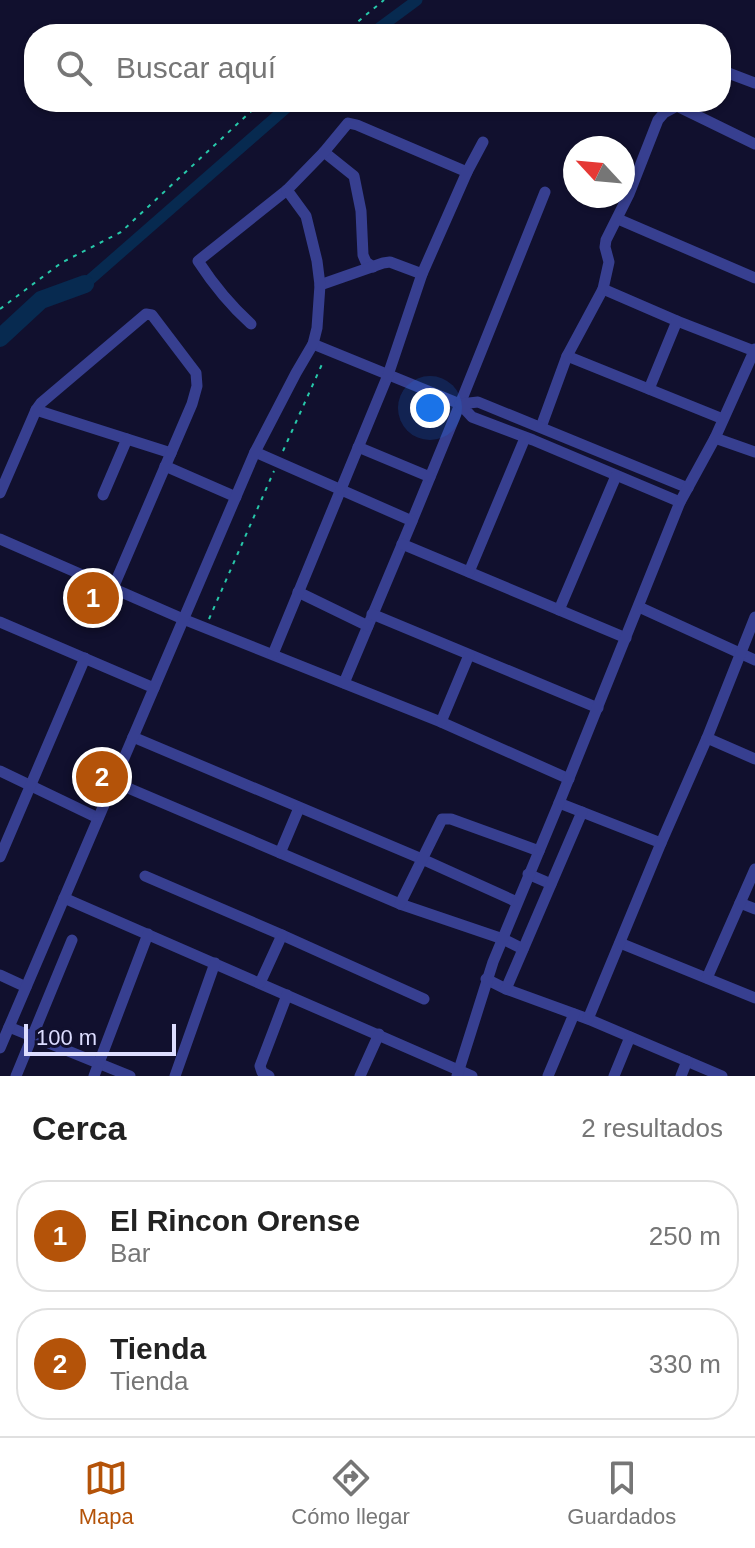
<!DOCTYPE html>
<html lang="es">
<meta charset="utf-8">
<style>
:root{--surface:#fff;--page:#f6f6f6;--text:#222;--muted:#767676;--line:#e0e0e0;--accent:#b45309}
body{margin:0;font-family:Helvetica,sans-serif;background:var(--page);color:var(--text)}
.compass{position:absolute;left:563px;top:136px;width:72px;height:72px;border-radius:50%;background:var(--surface);box-shadow:0 2px 6px #0004;rotate:296deg}
.scale{position:absolute;left:24px;bottom:20px;width:152px;box-sizing:border-box;padding-left:8px;border:4px solid #ddf;border-top:0;font-size:22px;line-height:28px;white-space:nowrap;color:#ddf;-webkit-text-stroke:6px #11102e;paint-order:stroke}
.you{position:absolute;left:430px;top:408px;width:28px;height:28px;margin:-20px;border:6px solid #fff;border-radius:50%;background:#1a73e8;box-shadow:0 0 0 12px #1a73e833}
.badge{display:grid;place-items:center;width:52px;height:52px;border-radius:50%;background:var(--accent);color:#fff;font-size:26px;font-weight:700}
.pin{position:absolute;translate:-50% -50%;border:4px solid #fff;box-shadow:0 2px 8px #0006}
.list{margin:0;padding:0;list-style:none}
h2{display:flex;justify-content:space-between;align-items:center;height:104px;margin:0;padding:0 32px;font-size:34px}
h2 small{font-size:26px;font-weight:400;color:var(--muted)}
.list li{display:grid;grid-template-columns:52px 1fr auto;gap:24px;align-items:center;box-sizing:border-box;height:112px;margin:0 16px 16px;padding:0 16px;border:2px solid var(--line);border-radius:32px}
.list b{display:block;font-size:30px;white-space:nowrap}
.list p{margin:0;font-size:26px;white-space:nowrap;color:var(--muted)}
.list em{font-size:26px;font-style:normal;color:var(--muted)}
.icon{flex:none;width:44px;height:44px;fill:none;stroke:currentColor;stroke-width:2;stroke-linecap:round;stroke-linejoin:round}
.map{position:relative;flex:none;width:755px;height:1076px;overflow:hidden}
.search{position:absolute;background:var(--surface);box-shadow:0 2px 6px #0004;left:24px;right:24px;top:24px;height:88px;display:flex;align-items:center;gap:20px;box-sizing:border-box;padding:0 28px;border-radius:32px;color:var(--muted);font-size:30px}
.sheet{height:360px;background:var(--surface)}
nav{display:flex;justify-content:space-around;align-items:center;box-sizing:border-box;height:112px;border-top:2px solid var(--line);background:var(--surface);font-size:22px;color:var(--muted)}
nav a{display:grid;justify-items:center;gap:4px}
nav .on{color:var(--accent)}
.map>svg:first-child{display:block}
.lines{fill:none;stroke-linecap:round;stroke-linejoin:round}
.canal{stroke:#072a50;stroke-width:11}
.river{stroke:#072a50;stroke-width:18}
.path{stroke:#27c8aa;stroke-width:2;stroke-dasharray:4 6;stroke-linecap:butt}
.minor{stroke:#373f90;stroke-width:11}
</style>
<div class="map">
<svg width="755" height="1076" viewBox="0 0 755 1076">
<rect width="100%" height="100%" fill="#11102e"/>
<g class="lines">
<g class="canal">
<path d="M371,34l46,-34"/>
<path d="M85,284l208,-182"/>
</g>
<path class="river" d="M0,338l41,-38 44,-16"/>
<g class="path">
<path d="M343,34l41,-34"/>
<path d="M0,309l61,-46 60,-31 140,-130"/>
<path d="M283,451l40,-89"/>
<path d="M209,619l65,-148"/>
</g>
<g class="minor">
<path d="M723,71l32,12"/>
<path d="M324,152l30,24 7,35 2,44 3,7 7,5"/>
<path d="M618,219l137,59"/>
<path d="M320,285l63,-22 7,-1 32,12"/>
<path d="M603,289l74,32 77,30"/>
<path d="M251,324c-20,-18 -38,-40 -53,-63l89,-71 37,-38 24,-29 9,2 110,47"/>
<path d="M313,344l147,60 -48,117"/>
<path d="M567,356l156,63"/>
<path d="M649,389l28,-68"/>
<path d="M460,404l85,-212"/>
<path d="M36,410l135,43"/>
<path d="M541,427l26,-71 36,-67 6,-27 -4,-15 1,-7 23,-46 29,-74 6,-7 13,-7 78,38"/>
<path d="M715,438l40,14"/>
<path d="M358,447l72,30"/>
<path d="M255,452l157,69 -68,162"/>
<path d="M165,466l71,31"/>
<path d="M0,493l36,-83 5,-7 105,-89 6,1 44,58 1,13 -5,18 -79,184"/>
<path d="M103,495l24,-56"/>
<path d="M680,502l-147,-62 -61,-23 -12,-13 18,-2 210,86"/>
<path d="M0,539l183,80 258,103 128,57"/>
<path d="M402,544l224,94"/>
<path d="M469,572l56,-134"/>
<path d="M298,592l70,34"/>
<path d="M639,607l116,53"/>
<path d="M559,610l57,-134"/>
<path d="M372,614l226,94"/>
<path d="M0,622l154,66"/>
<path d="M273,654l115,-279 34,-101 45,-102 16,-30"/>
<path d="M441,722l28,-67"/>
<path d="M133,737l289,122 95,43"/>
<path d="M707,738l48,21"/>
<path d="M0,771l98,47"/>
<path d="M114,782l286,122 103,35 20,10"/>
<path d="M559,803l102,40"/>
<path d="M280,853l19,-45"/>
<path d="M0,857l85,-199"/>
<path d="M528,874l23,10"/>
<path d="M145,876l137,59 142,64"/>
<path d="M64,898l408,178"/>
<path d="M740,903l15,6"/>
<path d="M400,904l42,-85h9l88,32"/>
<path d="M620,943l135,55"/>
<path d="M0,975l26,12"/>
<path d="M707,978l48,-109"/>
<path d="M486,979l20,10 82,30 134,57"/>
<path d="M260,983l22,-48"/>
<path d="M506,989l76,-177"/>
<path d="M588,1019l73,-176 46,-105 48,-121"/>
<path d="M9,1027l121,49"/>
<path d="M0,1048l255,-596 41,-79 17,-29 4,-16 3,-43 -3,-24 -11,-45 -19,-26"/>
<path d="M16,1076l56,-136"/>
<path d="M94,1076l54,-142"/>
<path d="M175,1076l40,-113"/>
<path d="M269,1076l-7,-4 -2,-6 27,-71"/>
<path d="M360,1076l19,-42"/>
<path d="M457,1076l36,-114 66,-159 121,-301 35,-64 40,-89"/>
<path d="M548,1076l26,-62"/>
<path d="M614,1076l16,-39"/>
<path d="M681,1076l6,-15"/>
</g>
</g>
</svg>
<svg class="compass" viewBox="-18 -18 36 36"><path d="M0-13l5 13h-10z" fill="#e53935"/><path d="M0 13l5-13h-10z" fill="#767676"/></svg>
<div class="scale">100 m</div>
<div class="you"></div>
<div class="pin badge" style="left:93px;top:598px">1</div>
<div class="pin badge" style="left:102px;top:777px">2</div>
<div class="search"><svg class="icon" aria-label="search" viewBox="0 0 24 24"><circle cx="10" cy="10" r="6"/><path d="M15 15l6 6"/></svg>Buscar aquí</div>
</div>
<section class="sheet">
<h2>Cerca<small>2 resultados</small></h2>
<ul class="list">
<li><span class="badge">1</span><div><b>El Rincon Orense</b><p>Bar</p></div><em>250 m</em></li>
<li><span class="badge">2</span><div><b>Tienda</b><p>Tienda</p></div><em>330 m</em></li>
</ul>
</section>
<nav>
<a class="on"><svg class="icon" aria-label="map" viewBox="0 0 24 24"><path d="M3 6l6-2 6 2 6-2v14l-6 2-6-2-6 2zM9 4v14M15 6v14"/></svg>Mapa</a>
<a><svg class="icon" aria-label="directions" viewBox="0 0 24 24"><path d="M12 3l9 9-9 9-9-9zM9 14v-3h6M13 9l2 2-2 2"/></svg>Cómo llegar</a>
<a><svg class="icon" aria-label="saved" viewBox="0 0 24 24"><path d="M7 4h10v16l-5-4-5 4z"/></svg>Guardados</a>
</nav>
